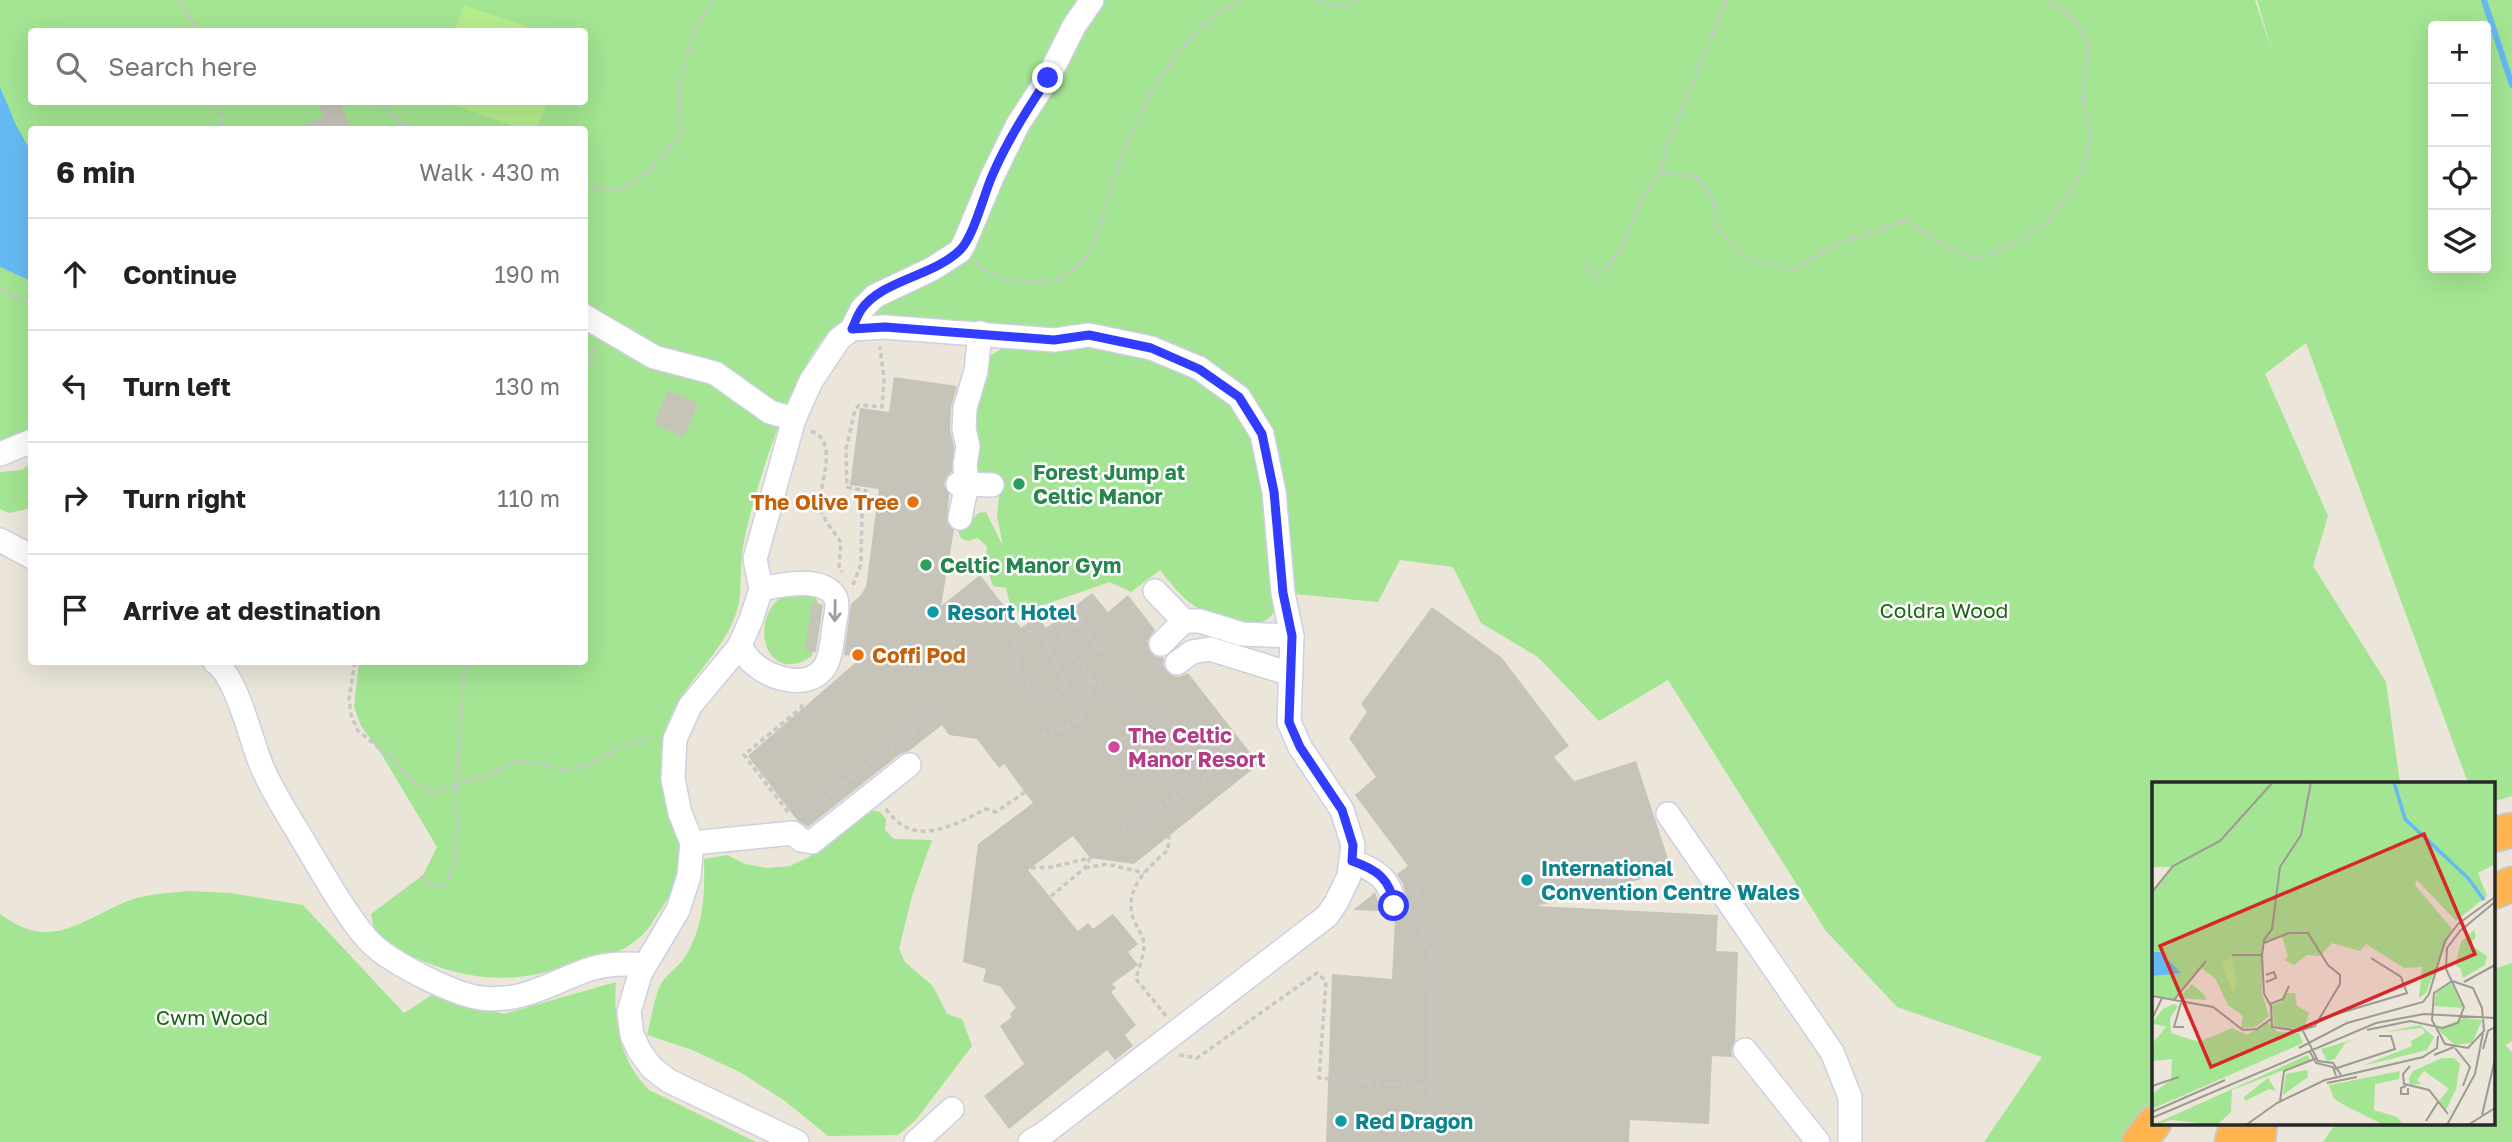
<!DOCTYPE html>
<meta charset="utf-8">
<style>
:root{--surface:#fff;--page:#f6f6f6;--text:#222;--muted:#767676;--line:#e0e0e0}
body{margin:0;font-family:"Golos Text",sans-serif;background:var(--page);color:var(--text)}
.controls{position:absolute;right:21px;top:21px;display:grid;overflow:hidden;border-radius:7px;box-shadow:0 7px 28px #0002}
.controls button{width:63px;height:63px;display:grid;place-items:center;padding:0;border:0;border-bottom:2px solid var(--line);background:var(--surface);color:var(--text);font:35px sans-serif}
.stop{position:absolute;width:21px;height:21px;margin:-16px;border:5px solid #323cff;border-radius:50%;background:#fff}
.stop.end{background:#323cff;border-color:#fff;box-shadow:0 2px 7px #0008}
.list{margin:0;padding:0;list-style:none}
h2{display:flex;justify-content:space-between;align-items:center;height:91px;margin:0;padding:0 28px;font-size:30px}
h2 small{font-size:23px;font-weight:400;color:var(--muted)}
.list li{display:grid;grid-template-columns:46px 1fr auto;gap:21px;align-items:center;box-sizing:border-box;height:112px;padding:0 28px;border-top:2px solid var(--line)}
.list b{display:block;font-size:26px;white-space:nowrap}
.list em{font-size:23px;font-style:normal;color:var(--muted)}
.icon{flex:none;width:38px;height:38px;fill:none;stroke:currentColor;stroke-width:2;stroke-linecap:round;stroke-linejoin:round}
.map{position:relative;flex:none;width:2512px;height:1142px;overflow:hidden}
.search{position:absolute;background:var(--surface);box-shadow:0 7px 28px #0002;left:28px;top:28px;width:560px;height:77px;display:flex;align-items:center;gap:18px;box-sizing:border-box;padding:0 24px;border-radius:7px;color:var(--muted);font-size:26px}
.panel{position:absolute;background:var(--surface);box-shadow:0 7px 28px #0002;left:28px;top:126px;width:560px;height:539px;border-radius:7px}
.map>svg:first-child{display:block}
.green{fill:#a3e592;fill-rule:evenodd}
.pitch{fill:#b7ed8d}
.water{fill:#66baf3}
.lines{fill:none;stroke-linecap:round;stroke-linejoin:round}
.stream{stroke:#66baf3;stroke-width:6}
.building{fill:#c6c3b9}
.minor-casing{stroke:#cecfe2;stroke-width:26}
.highway-casing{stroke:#c7c7c7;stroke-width:37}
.path{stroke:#c7c7c7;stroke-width:3.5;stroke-dasharray:5 3.5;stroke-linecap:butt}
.minor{stroke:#fff;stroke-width:23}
.highway{stroke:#ffb450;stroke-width:33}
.oneway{stroke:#9e9e9e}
.route{stroke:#323cff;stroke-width:9}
.leisure-dot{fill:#2e9e5b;stroke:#fff;stroke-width:2.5}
.food-dot{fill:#e8710a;stroke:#fff;stroke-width:2.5}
.culture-dot{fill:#0f9aa8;stroke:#fff;stroke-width:2.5}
.hotel-dot{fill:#d1479c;stroke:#fff;stroke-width:2.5}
.labels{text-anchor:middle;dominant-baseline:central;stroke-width:5;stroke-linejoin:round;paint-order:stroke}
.leisure-label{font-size:21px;font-weight:bold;fill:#27864d;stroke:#fff;text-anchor:start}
.food-label{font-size:21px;font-weight:bold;fill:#c56008;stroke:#fff;text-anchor:end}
.park-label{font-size:21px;fill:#1c6716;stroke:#fff}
.culture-label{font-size:21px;font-weight:bold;fill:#0d838f;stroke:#fff;text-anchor:start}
.hotel-label{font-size:21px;font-weight:bold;fill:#b23c85;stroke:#fff;text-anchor:start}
.inset-river{fill:none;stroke:#66baf3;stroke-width:3.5}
.inset-road{fill:none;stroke:#9d9a92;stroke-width:2}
.view{fill:#d62828;fill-opacity:0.15;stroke:#d62828;stroke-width:3.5}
.inset-edge{fill:none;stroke:#282828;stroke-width:3.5}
</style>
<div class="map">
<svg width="2512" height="1142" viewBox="0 0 2512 1142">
<rect width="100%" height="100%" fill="#ebe6d9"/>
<g class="green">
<path d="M0,0h2255l17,51 -15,-51h255v796l-19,6v-19h-25l-162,-440 -41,31 63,142 -15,50 73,116 14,101h-247v323l-28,36h-141l58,-85 -145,-50 -71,-76 -158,-251 -69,41 -61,-64 -57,-34 -28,-56 -53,-7 -22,42 -94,-9c-5,8 -10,23 -18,27 -16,11 -63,-6 -77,-18 -11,-9 -20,-21 -29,-32l-29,22 -21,-10 -90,31 -9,-5 -5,-20 -13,-2 -8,-25 2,-14 -9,-9 -11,3 -6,-3 -3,-7 21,-18 7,-1 17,34 -6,-31 3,-26 -24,-16 -7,-35 20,-82 14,-8 47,-8c-39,-5 -77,-11 -115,-17 -20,-3 -43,-9 -63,-7 -10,1 -28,5 -36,10 -39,28 -85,172 -93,221 -4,21 0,43 -6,63 -15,51 -68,79 -75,138 -6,41 28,85 20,118 -5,22 -20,41 -32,60 -7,10 -22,22 -34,26 -8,3 -18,2 -27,4 -14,4 -27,11 -40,15 -59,18 -127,-2 -174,-37l-4,-20 52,-39 14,-28 -55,-92 -21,-29 -7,-19 5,-45h225v-532h-552l-1,311 -31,13zM2433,26h53v242h-53zM32,32h552v70h-552z"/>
<path d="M31,463v45l-22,5 -9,-4v-37l22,-2z"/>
<path d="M795,591l20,5 6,13 -9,47c-51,35 -68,-52 -17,-65z"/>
<path d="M866,809l14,3 6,7 -1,11 9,9 38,1 -20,56 -13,53 6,13 28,24 14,28 15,5 10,27 -57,75 -17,14 -70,1 -43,-35 -45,-29 -48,-22 -45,-15c4,-14 8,-42 15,-53 6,-9 18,-16 25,-28 17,-30 18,-61 17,-95l23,-4 18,9 22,4 23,-2 19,-9z"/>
<path d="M189,891l41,2 73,12 101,108 28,-18 72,19 112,-32c-3,39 4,79 33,108l107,52h-756v-228c50,37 77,9 125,-12 20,-8 42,-9 64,-11z"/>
<path d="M2512,963v78l-7,4 7,7v90h-189l13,-19h157v-154z"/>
</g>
<g class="pitch">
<path d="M464,5l77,26h-86z"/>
<path d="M445,102h102l-10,27 -13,1z"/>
</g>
<path class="water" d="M0,87l16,38 15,27v129l-31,-14z"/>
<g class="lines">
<path class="stream" d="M2484,0l28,85"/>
</g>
<g class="building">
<path d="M318,102h21l13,28h-57l29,-14z"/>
<path d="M894,377l63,9 -6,21 -1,22 4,18 -2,24 -6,6 -2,7 5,10 -2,28 7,8 -13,76 39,-31 41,53 16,-12 9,12 46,-35 16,19 20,-17 27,35 -8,11 4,12 6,4 7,1 -1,7 8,10 8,2 9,-4 71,91 -125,100 -44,-6 -17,-22 -45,34 50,61 10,-8 5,6 20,-15 25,30 -10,8 10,13 -26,19 4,4 -5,4 25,33 -11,10 8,11 -18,14 -8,-10 -98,79 -25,-33 40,-32 -24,-38 12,-9 -2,-3 6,-6 -16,-22 -17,-4 3,-13 -23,-7 15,-118 55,-41 -29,-39 -5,4 -22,-29 -28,-4 -7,-10 -33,26 -9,3 -92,73 -11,-7 -49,-64 114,-99 -18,-2 7,-51 9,-8 6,-9 13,-98 -29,-4 10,-77 29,4z"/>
<path d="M668,390l30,13 -14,34 -30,-13z"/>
<path d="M812,602l11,3 -7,47 -11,-1z"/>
<path d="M1432,607l70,51 67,88 -15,11 20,24 62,-20 36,110 -135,35 181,9 -2,36 22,1 -3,89 -4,10 2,6 -21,-1 -3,68 -79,-4 -1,22h-303l6,-168 60,5 3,-59 9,-4 4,-12 -5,-20 -6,-10 11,-8 -53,-71 21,-18 -27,-39 18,-26 -6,-8z"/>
<path d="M1375,892l6,19 -28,-1 19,-15z"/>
</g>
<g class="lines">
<g class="minor-casing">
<g id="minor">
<path d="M584,316l70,41 61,16 55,39 24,7"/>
<path d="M852,329l33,-2 169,13 35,-5 62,13 48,20 40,29 23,37 12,58 9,101 9,43 -3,86 11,25 42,63 11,35 -4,31 -13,27 -9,13 -281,216 -16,10"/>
<path d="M0,454l32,-13"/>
<path d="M958,484l34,1"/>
<path d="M960,518l7,-34 -2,-19 3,-19 -4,-17 1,-21 11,-37 4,-38"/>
<path d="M0,540l32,17"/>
<path d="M1155,591l29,30"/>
<path d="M1161,644l23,-23h16l42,13 50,2"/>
<path d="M739,647c5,5 9,12 14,16 18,17 58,28 73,2 6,-12 6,-25 8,-38 1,-9 6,-23 0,-32 -14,-19 -54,-10 -73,-6"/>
<path d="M215,662c22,15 36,79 47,105 11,26 28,51 42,75 18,30 42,73 64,98 19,21 84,54 113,58 41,5 70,-15 106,-28 19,-7 39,-7 58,-5"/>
<path d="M1177,663l15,-11 18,-3 81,25"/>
<path d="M1668,814l164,238 18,45v45"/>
<path d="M692,843l101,-10 8,7 11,2 97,-77"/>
<path d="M1352,861c24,9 39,18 42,45"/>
<path d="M1745,1050l73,92"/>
<path d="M797,1142l-128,-61 -17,-13 -12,-16 -8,-17 -3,-23 11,-38 38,-64 11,-34 3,-33 -12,-30 -7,-34 2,-40 15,-33 49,-59 12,-27 10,-31 -6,-30 39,-140 17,-38 28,-42 13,-10 10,-20 13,-13 57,-27 28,-18 4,-7 28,-67 26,-53 30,-46 26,-52 18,-26"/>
<path d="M916,1142l36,-33"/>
</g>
</g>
<g class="highway-casing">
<g id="highway">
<path d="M2493,835l19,-5"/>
<path d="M2493,892l19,-8"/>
<path d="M2139,1142l15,-19"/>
<path d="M2232,1142l5,-19"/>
<path d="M2258,1142l2,-19"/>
</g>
</g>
<g class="path">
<path d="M179,0l19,32"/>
<path d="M1317,0c17,8 25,9 42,0"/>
<path d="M1727,0l-61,147 -6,25 36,5 16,18 4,31 28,31 49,12 43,-24 71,-25 30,21 40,19 48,-22 29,-23 28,-42 9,-43 -8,-29 6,-59 -19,-27 -25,-15"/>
<path d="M218,102l6,28"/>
<path d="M375,102l36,28"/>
<path d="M584,186l34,5 30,-20 33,-36 -2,-47 13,-53 22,-35"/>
<path d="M1588,262l1,9 9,6 23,-27 20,-51 19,-27"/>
<path d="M975,263c25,22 78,28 103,3 20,-20 24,-52 33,-78 20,-63 51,-129 102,-171 8,-7 19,-12 28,-17"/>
<path d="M0,290l32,14"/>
<path d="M584,377l9,-26 -1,-6"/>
<path d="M811,431c30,11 6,54 10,78 3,13 14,23 20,34l-2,23 3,6"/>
<path d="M853,585l8,-21 1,-55 4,-18 -19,-4 -1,-38 9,-39 4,-5 23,2 2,-28 -4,-32"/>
<path d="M1014,643l5,35 14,8 11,12c11,-2 17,-5 22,-15l-18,-34 -3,-16 -12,-1 -10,-5"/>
<path d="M355,662l-6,37 2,16 7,16 32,25 19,24 26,12 21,-7 9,-123"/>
<path d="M1091,679l22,16 39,21 12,-10"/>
<path d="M1041,735c38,-11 47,-16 50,-56l-32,-39 11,-12 11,-7 16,29 4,-2"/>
<path d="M886,809c28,40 66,17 100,0l10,3 29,-20"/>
<path d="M788,812l-44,-57 57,-47 2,-7"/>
<path d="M803,815l135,-104"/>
<path d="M1122,830l57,-35 14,-6 46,-37 -3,-7 -5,-2 -34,22 -20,-37 -25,-12"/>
<path d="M1031,868l21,-1 38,-9 -5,10 -35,29"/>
<path d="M1085,868l22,-4 37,9"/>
<path d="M420,877l15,8h11c15,-31 10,-67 10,-100l39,-13 24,-11 24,3 21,6 24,-5 27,-16 38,-12"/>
<path d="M1409,881l10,7 -2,8 4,11 1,28 8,16 2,18 -3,166"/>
<path d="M1166,1016l-30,-37c2,-10 8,-23 8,-33 0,-11 -7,-17 -10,-26 -12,-29 13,-52 34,-70l1,-15"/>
<path d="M1179,1055l18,3 120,-85 9,8 -7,97 111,9"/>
</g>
<use href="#minor" class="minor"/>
<use href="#highway" class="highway"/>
</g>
<defs><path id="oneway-shaft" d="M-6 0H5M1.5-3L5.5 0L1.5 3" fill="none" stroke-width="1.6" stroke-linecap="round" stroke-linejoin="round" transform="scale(1.75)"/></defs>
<use class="oneway" href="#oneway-shaft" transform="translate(835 611) rotate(91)"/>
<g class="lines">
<path class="route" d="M1048,78c-21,32 -41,63 -56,98 -8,18 -18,59 -31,73 -26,27 -80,31 -100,61 -4,6 -6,13 -9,19l33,-2 169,13 35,-5 62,13 48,21 40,28 23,37 12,58 9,101 9,43 -3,86 11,25 42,63 11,35 -1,16c24,8 39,18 42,45"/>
</g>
<g class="leisure-dot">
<circle cx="1019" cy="484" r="7"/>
<circle cx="926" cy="565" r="7"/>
</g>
<g class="food-dot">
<circle cx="913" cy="502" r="7"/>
<circle cx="858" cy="655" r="7"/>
</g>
<g class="culture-dot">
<circle cx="933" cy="612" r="7"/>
<circle cx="1527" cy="880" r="7"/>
<circle cx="1341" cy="1121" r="7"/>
</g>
<circle class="hotel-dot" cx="1114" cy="747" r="7"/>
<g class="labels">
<g class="leisure-label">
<text x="1033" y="472">Forest Jump at<tspan x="1033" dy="24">Celtic Manor</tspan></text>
<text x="940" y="565">Celtic Manor Gym</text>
</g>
<g class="food-label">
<text x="899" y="502">The Olive Tree</text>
<text x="872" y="655" text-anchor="start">Coffi Pod</text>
</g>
<g class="park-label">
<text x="1944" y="610">Coldra Wood</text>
<text x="212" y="1017">Cwm Wood</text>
</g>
<g class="culture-label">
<text x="947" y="612">Resort Hotel</text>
<text x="1541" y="868">International<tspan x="1541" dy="24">Convention Centre Wales</tspan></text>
<text x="1355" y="1121">Red Dragon</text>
</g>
<g class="hotel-label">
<text x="1128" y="735">The Celtic<tspan x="1128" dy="24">Manor Resort</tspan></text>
</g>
</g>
<g transform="translate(2152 782)">
<rect width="343" height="343" fill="#ebe6d9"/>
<path d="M0,0h343v82l-17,9 9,23 -31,25 -39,-41 -2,5 37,44 -26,64 -7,5 3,-31 -18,1 -38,-24 -6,7 -28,-8 -12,13 -13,-1 -13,10 -10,-5 4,-4 -6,-19 -20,6v51l7,22 -13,11 -15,1 2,-12 -15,-11 -13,-27 -14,-10 -27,32 -22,-4v-104l20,-25h-20zM322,148l2,7 -6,7 17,12 -2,9 -22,13 -2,-9 -6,-4 6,-23zM299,201l12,25 -29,-2 2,-13zM40,202l12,10 2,6 -28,-2zM135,211h8l2,13 12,7 -4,13 -7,3 -24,-3 -2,-21 9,-3zM22,222l4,2 -8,12 1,15 28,9 33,-14 15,7 21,-13 9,10 22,1 4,10 -151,66v-15l19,-14 1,-21 -19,2 -1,-17 14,-17 -14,-4 11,-14zM312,236l18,2 -10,23 -17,2 -18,-16zM268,243l14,12 -7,13 -65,16 50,-20 -1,-5 14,-8 -3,-5 -38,4zM203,257l-10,4 -10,16 -8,2 -6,-12zM156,273l2,5 -78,30 -1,22 -14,13 -46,-5 -19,5zM290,276h12l6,6 -4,25 -10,21 -7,-9 10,-12 -5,-4 -20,-14 -7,9 4,4 -11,1 -1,-7 4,-7zM155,288l1,7 -25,18 3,-21zM248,289l-1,8 -24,5 -1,26 23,7 7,8h-20l-38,-19 -12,-7 -5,-14zM116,296l8,13 -7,-2 -24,12 -1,-4z" fill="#a3e592"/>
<path d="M79,174l6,26 -4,11 -11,-28z" fill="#b7ed8d"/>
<path d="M2,170h6l21,21 -28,3z" fill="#66baf3"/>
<path class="inset-river" d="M242,0l11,37 63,59 16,22"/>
<path class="inset-road" d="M0,110l21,-26 47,-25 53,-59M112,161l25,-10h19l20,32 12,10v9l-25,42 -16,5 -27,-4 -1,-21 -7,-12 -2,-39 2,-15 8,-11 8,-62 21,-32 10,-53M80,173h30M114,193l8,-3 2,6 -10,4M300,199l21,7 9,20 2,23 -16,17 -23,-4 -13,-24 2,-27zM312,200l31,-17M0,214l61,11 30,23 14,-1 14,-10M22,218l32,-39M29,221l-7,24h10M118,222l13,-5 6,-13M0,237l10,-21M168,237l87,-26 -6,-16 -30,-19M215,248l43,-9 33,7 15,-5 6,-16 -18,-38 1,-21 13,-17 35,-29M151,249l15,30 15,2 8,12M147,266l48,-25 76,-21 6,-8 16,-53 13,-17 37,-27M303,266l15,19 -7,19M331,267l5,-18 7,-4M158,270l6,11 17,4 3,9M282,273l20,-8M258,284l-7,8 1,10 25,6 19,24M182,287l61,-20 -4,-13h-12M175,301l30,-6M0,304l27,-9M254,304l-5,2v6h7v-6M128,320l4,-31 33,-13M0,330l73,-32M330,333l13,-56M0,336l224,-95 48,-9 71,4M274,339l12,-19M94,343l31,-22 48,-23 98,-23 14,-9 1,-12M295,343l28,-51 8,-41M316,343l27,-17"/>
<path class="view" d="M272,52l51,120 -264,113 -51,-121z"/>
<rect width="343" height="343" class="inset-edge"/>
</g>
</svg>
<div class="controls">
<button>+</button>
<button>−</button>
<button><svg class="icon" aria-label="locate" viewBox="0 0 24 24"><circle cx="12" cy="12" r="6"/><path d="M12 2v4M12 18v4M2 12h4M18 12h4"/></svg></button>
<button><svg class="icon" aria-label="layers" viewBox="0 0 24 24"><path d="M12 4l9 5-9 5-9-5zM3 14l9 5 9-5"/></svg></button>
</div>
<div class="stop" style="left:1394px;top:906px"></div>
<div class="stop end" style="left:1048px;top:78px"></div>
<div class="search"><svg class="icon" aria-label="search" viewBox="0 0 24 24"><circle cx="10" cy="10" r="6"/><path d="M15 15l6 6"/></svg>Search here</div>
<section class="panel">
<h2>6 min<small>Walk · 430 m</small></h2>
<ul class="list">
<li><svg class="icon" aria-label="ahead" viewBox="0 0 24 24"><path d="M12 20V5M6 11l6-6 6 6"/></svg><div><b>Continue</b></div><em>190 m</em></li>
<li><svg class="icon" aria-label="left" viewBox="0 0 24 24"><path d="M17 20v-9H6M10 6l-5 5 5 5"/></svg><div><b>Turn left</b></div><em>130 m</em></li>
<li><svg class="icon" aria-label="right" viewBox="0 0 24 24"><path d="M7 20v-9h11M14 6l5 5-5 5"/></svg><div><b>Turn right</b></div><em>110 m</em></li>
<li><svg class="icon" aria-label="arrive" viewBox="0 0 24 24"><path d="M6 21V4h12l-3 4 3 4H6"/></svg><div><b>Arrive at destination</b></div></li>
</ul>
</section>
</div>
